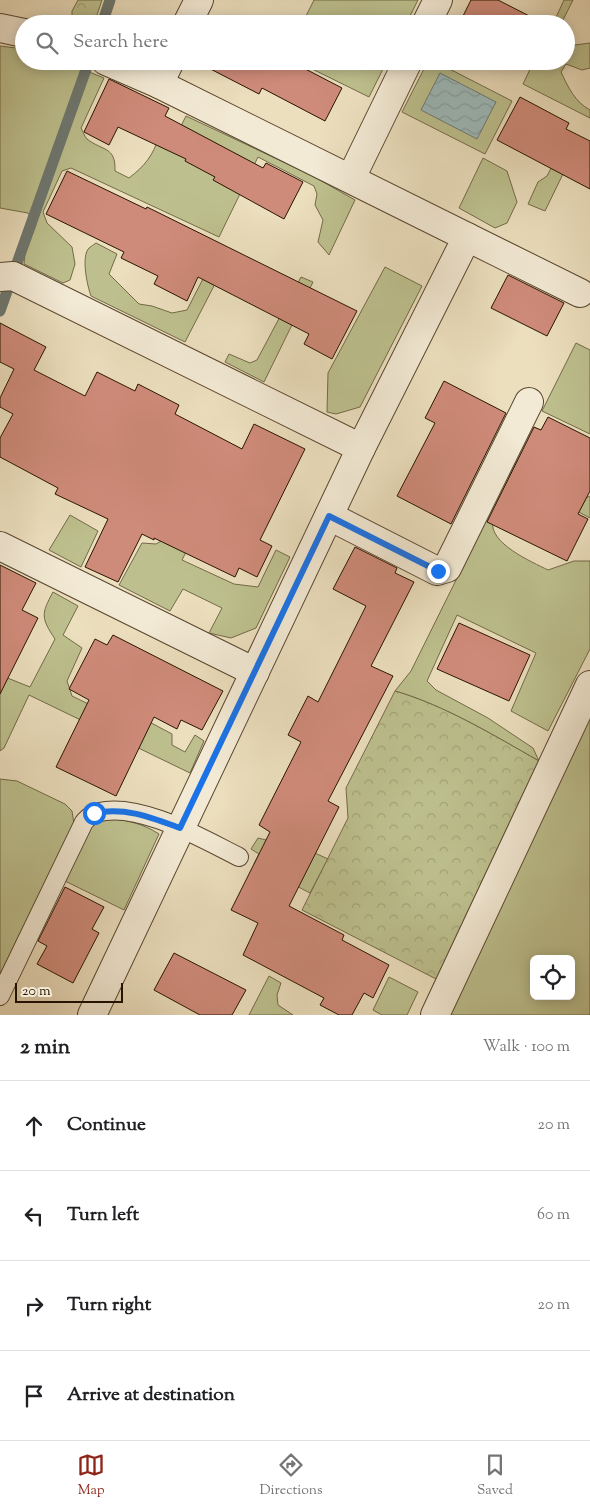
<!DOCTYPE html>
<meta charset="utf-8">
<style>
:root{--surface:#fff;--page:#f6f6f6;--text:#202124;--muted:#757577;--line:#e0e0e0;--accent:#8f2418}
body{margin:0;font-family:"Sorts Mill Goudy",serif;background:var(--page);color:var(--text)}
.controls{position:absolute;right:15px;bottom:15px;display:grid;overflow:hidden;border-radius:8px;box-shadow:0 2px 12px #0003}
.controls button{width:45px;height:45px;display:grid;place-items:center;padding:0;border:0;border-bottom:1px solid var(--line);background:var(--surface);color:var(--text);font:25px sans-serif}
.scale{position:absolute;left:15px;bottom:12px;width:108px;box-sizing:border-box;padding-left:5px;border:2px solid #291401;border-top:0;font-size:14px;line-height:18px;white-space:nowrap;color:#291401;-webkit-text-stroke:4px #f3ead5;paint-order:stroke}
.stop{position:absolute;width:15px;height:15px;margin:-11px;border:4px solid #1a73e8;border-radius:50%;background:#fff}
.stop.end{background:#1a73e8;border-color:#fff;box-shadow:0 1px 5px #0008}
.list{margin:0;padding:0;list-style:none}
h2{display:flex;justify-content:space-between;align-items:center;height:65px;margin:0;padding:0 20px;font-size:21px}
h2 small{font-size:16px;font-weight:400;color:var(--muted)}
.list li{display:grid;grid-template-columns:32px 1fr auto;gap:15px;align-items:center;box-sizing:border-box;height:90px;padding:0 20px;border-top:1px solid var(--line)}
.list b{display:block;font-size:19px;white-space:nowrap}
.list em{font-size:16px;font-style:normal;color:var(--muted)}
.icon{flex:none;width:28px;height:28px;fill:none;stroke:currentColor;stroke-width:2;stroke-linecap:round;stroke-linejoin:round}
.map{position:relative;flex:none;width:590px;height:1015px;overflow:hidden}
.search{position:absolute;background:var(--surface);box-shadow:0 2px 12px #0003;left:15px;right:15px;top:15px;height:55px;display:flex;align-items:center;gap:12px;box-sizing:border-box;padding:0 18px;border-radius:28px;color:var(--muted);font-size:19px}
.sheet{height:425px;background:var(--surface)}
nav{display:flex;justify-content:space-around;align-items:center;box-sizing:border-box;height:70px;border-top:1px solid var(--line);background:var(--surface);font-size:14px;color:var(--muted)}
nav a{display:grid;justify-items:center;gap:2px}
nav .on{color:var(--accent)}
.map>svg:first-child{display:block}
.green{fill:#bdc08e;stroke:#736a48;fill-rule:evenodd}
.forest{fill:url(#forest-crowns);stroke:#736a48}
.water{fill:url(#water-waves);stroke:#6e7871}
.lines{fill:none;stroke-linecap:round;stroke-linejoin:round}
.stream{stroke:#6e7871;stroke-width:11}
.building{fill:#cf8b7a;stroke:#291401}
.service-casing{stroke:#5a4730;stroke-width:20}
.minor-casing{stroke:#5a4730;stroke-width:30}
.service{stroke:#f3ead5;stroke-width:18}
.minor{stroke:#f3ead5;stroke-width:28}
.route{stroke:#1a73e8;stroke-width:6}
</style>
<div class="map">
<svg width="590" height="1015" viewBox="0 0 590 1015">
<defs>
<pattern id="forest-crowns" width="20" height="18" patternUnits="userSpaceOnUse" patternTransform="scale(1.25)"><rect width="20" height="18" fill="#bdc08e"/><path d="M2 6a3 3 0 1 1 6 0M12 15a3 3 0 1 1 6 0" fill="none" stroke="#a2a479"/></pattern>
<pattern id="water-waves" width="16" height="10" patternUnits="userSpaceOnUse" patternTransform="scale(1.25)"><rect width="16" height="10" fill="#9cbabb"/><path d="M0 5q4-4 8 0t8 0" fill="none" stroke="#869f9f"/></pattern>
</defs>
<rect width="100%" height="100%" fill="#ecdfbe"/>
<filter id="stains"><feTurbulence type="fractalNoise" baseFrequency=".004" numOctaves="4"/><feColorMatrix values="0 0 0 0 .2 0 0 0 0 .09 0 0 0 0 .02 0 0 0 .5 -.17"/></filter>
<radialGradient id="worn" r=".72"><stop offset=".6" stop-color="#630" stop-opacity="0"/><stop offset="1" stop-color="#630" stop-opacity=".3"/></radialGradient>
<g class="green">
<path d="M314,0h104l-12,24h-104z"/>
<path d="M564,0h9l-12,24h-8z"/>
<path d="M566,40l9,5 15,-2v25l-8,2 -16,-6 -5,8c7,15 14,30 29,38v8l-67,-34 11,-23h32z"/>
<path d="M0,46l24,3v12h38l42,17 -23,50c2,3 3,8 6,11 15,12 29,7 28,32l14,7c16,-12 24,-23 30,-41l13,7 14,-28 125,59 44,25 -26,55 -11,-13 5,-22 -8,-15 2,-11 -3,-8 -56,-29 -39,80 -148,-69 -9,3 -19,41 4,11 25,24 3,17 -5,16 -7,3 -39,-19 1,-11 11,-28 -8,-12 -28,-5z"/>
<path d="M296,61h91l-18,36z"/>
<path d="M428,61h6l78,40 -27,53 -83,-42z"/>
<path d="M570,131l10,8 -35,72 -17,-7 10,-22 9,-6z"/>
<path d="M483,158l24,13 10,31 -10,21 -12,5 -36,-20z"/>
<path d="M96,243l21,11 -8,20 30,30 13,2 20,7 15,-3 18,-35 12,5 -32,62 -94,-46c-4,-11 -10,-40 -2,-48 2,-2 5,-3 7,-5z"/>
<path d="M385,267l37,19 -62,121 -24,7 -9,-2 1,-39z"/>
<path d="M301,277l12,5 -49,100 -39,-20 4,-8 21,9 7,-3z"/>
<path d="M576,343l14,7v84l-48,-23z"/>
<path d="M515,461l71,37 4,-2v22l-74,-39c-6,10 -22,33 -23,42 -5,22 39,41 55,49l26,-9h16v88l-42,82 -37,-20 25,-58 -79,-38 -30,66 9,9 52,28 45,30 6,13c-46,-26 -93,-55 -144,-70l16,-20z"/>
<path d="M70,515l28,16 -17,36 -32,-17z"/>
<path d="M182,529l12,7 -12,24 52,24 24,3 18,-37 14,7 -34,71 -25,10 -22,-5 13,-25 -39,-19 -13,22 -51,-26 23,-42 14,1z"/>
<path d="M53,592l25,14 -15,29 19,13 -15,33 5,15 45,22 8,-9 47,25v11l13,7 10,-17 9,6 -14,32 -161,-78 -25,53 -4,3v-76l30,12 25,-48c-14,-21 -14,-25 -2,-47z"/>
<path d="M590,714v301h-142zM534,959h37v37h-37z"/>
<path d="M0,779l17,2 48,23 7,7 2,13 -74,151z"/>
<path d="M111,818c18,3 33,6 48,16l-35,76 -59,-29 24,-53 10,-8z"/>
<path d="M258,838l16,4 10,-3 44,20 -18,34 -56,-29 5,-10 -8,-5z"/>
<path d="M269,976l12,7 -4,12 1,10 15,10h-44z"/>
<path d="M389,977l29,15 -11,23h-25l-9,-5z"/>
</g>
<g class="forest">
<path d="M78,0h24l-8,24h-22v-13z"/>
<path d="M395,691c51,15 98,44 144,70l-101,219 -136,-70 46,-92 -2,-30z"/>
</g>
<path class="water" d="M440,73l56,29 -19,37 -56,-29z"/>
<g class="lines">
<g class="stream">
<path d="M102,24l8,-24"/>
<path d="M0,311l89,-250"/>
</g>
</g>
<g class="building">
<path d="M471,0h27l47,24h-86z"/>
<path d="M195,61h95l52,27 -17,33 -63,-33 -3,6z"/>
<path d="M109,79l60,29 -4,8 64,34 34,18 3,-5 37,19 -19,37 -71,-39 2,-3 -30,-16 1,-2 -68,-32 -9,18 -25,-13z"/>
<path d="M520,97l49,26 -3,6 24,12v48l-93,-49z"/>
<path d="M67,171l79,38 1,-2 210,104 -25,48 -28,-15 5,-10 -111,-57 -11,24 -33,-17 4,-8 -37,-18 3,-6 -78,-38z"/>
<path d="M508,275l56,28 -17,33 -56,-28z"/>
<path d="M0,323l46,24 -12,23 51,26 12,-24 38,19 3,-7 41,21 -4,9 67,35 12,-25 51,25 -45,91 12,6 -15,31 -18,-9 -4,9 -81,-39v2l-12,-6 -24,48 -33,-15 23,-48 -53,-25 3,-6 -58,-31v-19l13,-24 -13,-7v-9l14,-29 -14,-7z"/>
<path d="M444,381l62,32 -55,111 -54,-28 38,-73 -10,-5z"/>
<path d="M548,417l42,21v53l-12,23 10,5 -21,42 -80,-39 47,-95 7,3z"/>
<path d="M355,547l42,21 -2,5 19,9 -43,84 22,10 -65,125 11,6 -50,99 55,29 -2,5 47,25 -16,33 -9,-5 -12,22h-13l-19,-10 4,-7 -81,-43 15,-32 -27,-13 39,-78 -11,-7 42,-83 -13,-7 20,-39 10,6 48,-96 -33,-17z"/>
<path d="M0,565l36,18 -14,27 16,8 -38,76z"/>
<path d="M459,623l71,32 -21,46 -72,-32z"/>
<path d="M113,635l110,56 -21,39 -21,-10 -4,9 -23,-12 -38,79 -60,-29 33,-67 -20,-11 26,-50 12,6z"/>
<path d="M65,887l39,20 -12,22 7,4 -26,50 -36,-19 10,-18 -9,-5z"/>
<path d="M174,953l72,37 -14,25h-32l-46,-25z"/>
</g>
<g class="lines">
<g class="service-casing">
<path id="service" d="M0,996l84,-174c3,-3 7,-8 12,-9 41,-13 107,26 143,44"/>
</g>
<g class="minor-casing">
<g id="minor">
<path d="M187,24l12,-24"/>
<path d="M426,24l12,-24"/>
<path d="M0,28l24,5"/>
<path d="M106,61l53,23"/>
<path d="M351,178l57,-117"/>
<path d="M467,237l113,56"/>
<path d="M0,277l13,-1 348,172"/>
<path d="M329,516l108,55 10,-3 82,-166"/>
<path d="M0,546l255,126"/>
<path d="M92,1015l269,-567 106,-211 -308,-153 11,-23"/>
<path d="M435,1015l155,-330"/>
</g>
</g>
<use href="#service" class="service"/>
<use href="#minor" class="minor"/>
</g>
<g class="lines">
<path class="route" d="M94,813c32,-6 56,4 86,15l149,-312 109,55"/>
</g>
<rect width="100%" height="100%" filter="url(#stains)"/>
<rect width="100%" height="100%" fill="url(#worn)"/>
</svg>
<div class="controls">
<button><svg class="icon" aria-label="locate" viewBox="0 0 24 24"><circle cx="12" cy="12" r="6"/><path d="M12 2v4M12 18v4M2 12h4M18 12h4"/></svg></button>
</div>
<div class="scale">20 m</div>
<div class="stop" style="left:94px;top:813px"></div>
<div class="stop end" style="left:438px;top:571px"></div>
<div class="search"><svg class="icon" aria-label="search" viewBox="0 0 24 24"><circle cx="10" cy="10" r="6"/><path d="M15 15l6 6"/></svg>Search here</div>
</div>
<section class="sheet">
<h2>2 min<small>Walk · 100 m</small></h2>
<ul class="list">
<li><svg class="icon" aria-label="ahead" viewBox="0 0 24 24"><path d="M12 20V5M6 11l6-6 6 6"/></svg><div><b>Continue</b></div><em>20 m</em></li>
<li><svg class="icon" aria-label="left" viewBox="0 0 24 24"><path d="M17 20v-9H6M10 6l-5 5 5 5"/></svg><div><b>Turn left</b></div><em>60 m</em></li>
<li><svg class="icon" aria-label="right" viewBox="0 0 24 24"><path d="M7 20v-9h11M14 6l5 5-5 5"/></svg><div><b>Turn right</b></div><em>20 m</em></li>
<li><svg class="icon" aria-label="arrive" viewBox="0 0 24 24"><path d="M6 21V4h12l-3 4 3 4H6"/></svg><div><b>Arrive at destination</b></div></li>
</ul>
</section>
<nav>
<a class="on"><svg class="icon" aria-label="map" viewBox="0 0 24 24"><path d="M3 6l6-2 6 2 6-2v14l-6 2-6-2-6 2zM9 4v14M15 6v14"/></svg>Map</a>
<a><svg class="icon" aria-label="directions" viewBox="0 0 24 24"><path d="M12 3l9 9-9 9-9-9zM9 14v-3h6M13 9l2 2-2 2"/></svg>Directions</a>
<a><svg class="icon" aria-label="saved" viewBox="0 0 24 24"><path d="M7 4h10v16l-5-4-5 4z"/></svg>Saved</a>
</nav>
